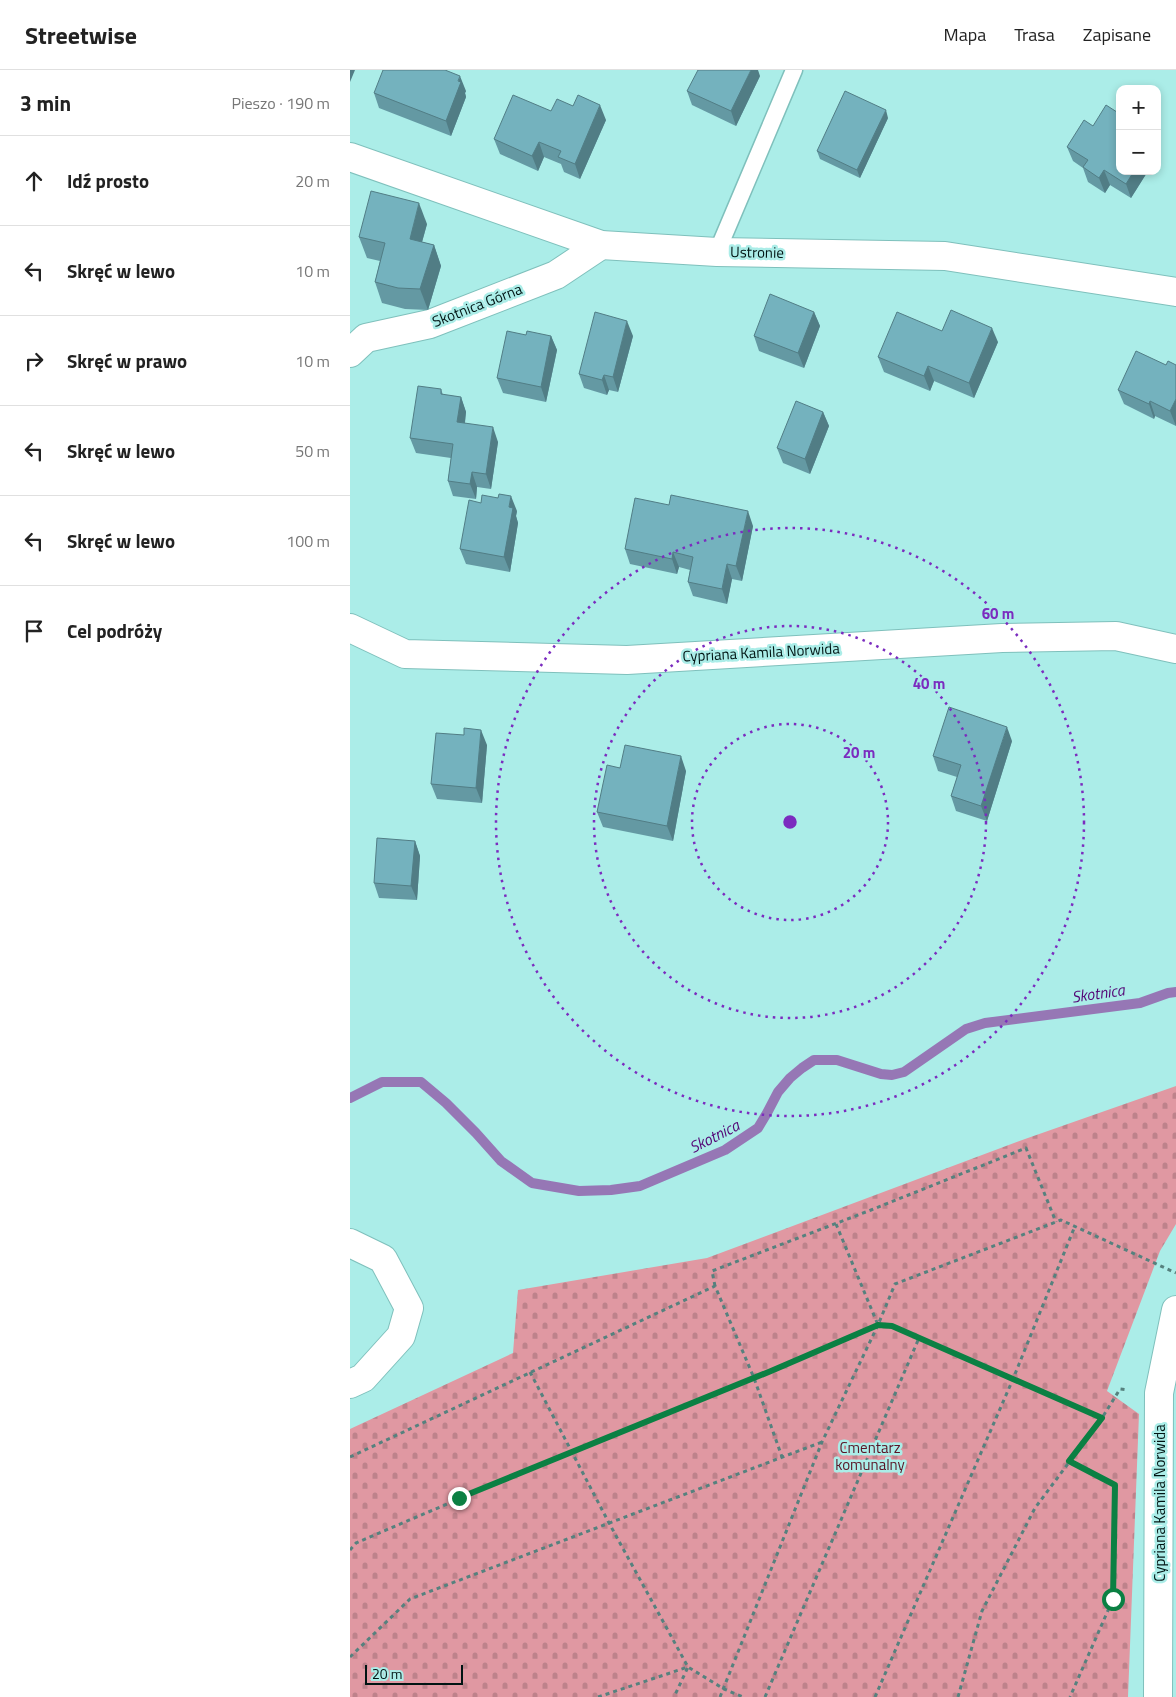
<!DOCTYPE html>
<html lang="pl">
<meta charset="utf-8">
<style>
:root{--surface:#fff;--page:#f2f2f2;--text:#222;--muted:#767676;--line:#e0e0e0}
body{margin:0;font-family:"Titillium Web",sans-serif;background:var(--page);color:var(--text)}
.controls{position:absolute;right:15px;top:15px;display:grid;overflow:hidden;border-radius:10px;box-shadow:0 2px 8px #0003}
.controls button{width:45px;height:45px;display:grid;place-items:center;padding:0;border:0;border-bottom:1px solid var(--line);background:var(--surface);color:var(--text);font:25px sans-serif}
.scale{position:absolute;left:15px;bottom:12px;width:98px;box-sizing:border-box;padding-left:5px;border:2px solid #001413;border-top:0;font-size:14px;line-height:18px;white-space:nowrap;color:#001413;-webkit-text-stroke:4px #abede8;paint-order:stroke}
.stop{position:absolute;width:15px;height:15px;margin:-11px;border:4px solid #0b8043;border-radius:50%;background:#fff}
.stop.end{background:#0b8043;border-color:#fff;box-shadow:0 1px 5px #0008}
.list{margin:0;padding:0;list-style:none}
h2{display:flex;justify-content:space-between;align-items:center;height:65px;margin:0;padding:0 20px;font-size:21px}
h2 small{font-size:16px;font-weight:400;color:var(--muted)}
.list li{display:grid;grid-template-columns:32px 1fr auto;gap:15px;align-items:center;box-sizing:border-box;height:90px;padding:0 20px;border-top:1px solid var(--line)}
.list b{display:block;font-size:19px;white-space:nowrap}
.list em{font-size:16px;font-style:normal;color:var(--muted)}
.icon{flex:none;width:28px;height:28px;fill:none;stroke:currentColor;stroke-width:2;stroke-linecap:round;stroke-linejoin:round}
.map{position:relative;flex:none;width:826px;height:1627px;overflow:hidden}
header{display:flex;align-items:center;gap:30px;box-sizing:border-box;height:70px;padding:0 25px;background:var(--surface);border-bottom:1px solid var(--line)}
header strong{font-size:24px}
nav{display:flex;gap:28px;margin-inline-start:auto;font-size:18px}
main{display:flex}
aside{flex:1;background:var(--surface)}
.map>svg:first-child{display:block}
.cemetery{fill:url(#cemetery-stones)}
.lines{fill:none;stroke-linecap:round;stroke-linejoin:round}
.stream{stroke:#9677b5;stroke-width:10}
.lane-casing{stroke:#7fc0bc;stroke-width:19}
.street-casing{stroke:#7fc0bc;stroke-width:30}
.path{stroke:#56817e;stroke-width:3;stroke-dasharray:4 4;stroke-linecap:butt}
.lane{stroke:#fff;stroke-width:16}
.street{stroke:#fff;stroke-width:28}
.wall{fill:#6499a3}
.shaded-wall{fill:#517d85}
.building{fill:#74b2be;stroke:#517d85}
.route{stroke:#0b8043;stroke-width:6}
.ring{fill:none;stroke:#7b2cbf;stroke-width:2.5;stroke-dasharray:2.5 5}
.labels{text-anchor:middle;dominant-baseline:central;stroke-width:5;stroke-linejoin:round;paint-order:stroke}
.street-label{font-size:15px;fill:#001413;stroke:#abede8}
.park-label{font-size:15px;fill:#591425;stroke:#abede8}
.water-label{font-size:16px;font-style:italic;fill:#530575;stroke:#abede8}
.centre{fill:#7b2cbf;stroke:#abede8;stroke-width:2.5}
.ring-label{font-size:15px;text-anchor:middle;font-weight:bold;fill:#7b2cbf;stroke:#abede8;stroke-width:5;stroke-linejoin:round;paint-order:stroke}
</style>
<header>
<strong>Streetwise</strong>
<nav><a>Mapa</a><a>Trasa</a><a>Zapisane</a></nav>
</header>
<main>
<aside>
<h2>3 min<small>Pieszo · 190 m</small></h2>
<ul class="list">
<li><svg class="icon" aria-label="ahead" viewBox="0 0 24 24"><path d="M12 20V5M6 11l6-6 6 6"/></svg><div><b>Idź prosto</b></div><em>20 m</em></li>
<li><svg class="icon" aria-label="left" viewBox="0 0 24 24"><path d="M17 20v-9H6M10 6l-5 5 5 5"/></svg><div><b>Skręć w lewo</b></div><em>10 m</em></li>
<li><svg class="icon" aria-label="right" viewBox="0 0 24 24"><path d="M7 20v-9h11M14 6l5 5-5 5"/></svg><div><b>Skręć w prawo</b></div><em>10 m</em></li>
<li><svg class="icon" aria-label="left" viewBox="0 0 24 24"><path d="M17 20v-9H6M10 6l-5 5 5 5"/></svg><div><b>Skręć w lewo</b></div><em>50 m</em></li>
<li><svg class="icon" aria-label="left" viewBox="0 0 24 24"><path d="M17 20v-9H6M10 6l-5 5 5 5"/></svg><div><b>Skręć w lewo</b></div><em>100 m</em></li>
<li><svg class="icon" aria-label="arrive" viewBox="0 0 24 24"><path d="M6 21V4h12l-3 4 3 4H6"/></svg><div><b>Cel podróży</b></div></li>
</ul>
</aside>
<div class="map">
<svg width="826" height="1627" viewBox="0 0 826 1627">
<defs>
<pattern id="cemetery-stones" width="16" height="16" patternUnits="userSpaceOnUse" patternTransform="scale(1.25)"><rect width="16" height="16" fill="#e098a2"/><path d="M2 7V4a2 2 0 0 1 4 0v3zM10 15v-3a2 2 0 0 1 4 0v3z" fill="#be828b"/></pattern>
</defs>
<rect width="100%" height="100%" fill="#abede8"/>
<path class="cemetery" d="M826,1016v138l-16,27 -53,140 32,23 -11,283h-778v-268l163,-76 5,-63 189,-32 318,-119z"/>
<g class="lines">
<path class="stream" d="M0,1028l32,-16h39l25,21 30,30 25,28 31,22 47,8 32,-1 29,-4 85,-36 33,-22 9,-15 11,-21 12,-14 12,-10 12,-8h23l44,14 11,1 12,-3 62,-43 19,-6 155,-20 28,-10 8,-1"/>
<g class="lane-casing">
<path id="lane" d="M367,182l77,-182"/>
</g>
<g class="street-casing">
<g id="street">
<path d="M0,87l251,88 116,7 228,4 231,36"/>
<path d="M0,283l16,-15 64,-14 126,-49 45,-30"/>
<path d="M0,558l55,26 222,6 375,-22 114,-2 60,13"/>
<path d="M0,1173l33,16 26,49 -8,28 -38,42 -13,6"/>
<path d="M808,1627l1,-304 17,-83"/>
</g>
</g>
<g class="path">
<path d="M486,1154l42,101"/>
<path d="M365,1216l-3,-15 159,-61 155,-62 30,74"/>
<path d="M180,1302l79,151 79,144 36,22 19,8"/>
<path d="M0,1387l365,-171 39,92 28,79"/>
<path d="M719,1391l46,24 -2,114 -43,98"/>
<path d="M0,1480l6,-7c173,-75 349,-144 522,-218l14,1 210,92"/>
<path d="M0,1587l60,-58 412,-157"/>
<path d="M248,1627l90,-30 -14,30"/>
<path d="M370,1627l102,-255 56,-117 17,-41 166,-64 115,53"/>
<path d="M415,1627l154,-359"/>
<path d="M525,1627l138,-318 62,-153"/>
<path d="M608,1627l24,-86 53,-103 67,-90 18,-29 8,1"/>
</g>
<use href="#lane" class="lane"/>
<use href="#street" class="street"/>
</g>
<g class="wall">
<path d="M410,6l-24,50 -44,-21 -5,-14z"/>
<path d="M116,21l-1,2 1,4 -15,39 -72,-28 -5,-15z"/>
<path d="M201,41l55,9 -26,59 -16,-7 -3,-8 -17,-7 -6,14 -38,-17 -6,-15z"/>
<path d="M538,48l-28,60 -40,-19 -3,-8z"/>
<path d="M717,77l53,24h28l-17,27 -21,-13 -5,8 -17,-11 -5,-14 -10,-7z"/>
<path d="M77,154l-5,18 12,3 7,21 -13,44 -23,-1 -23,-6 -7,-21 5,-21 -13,-3 -8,-21z"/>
<path d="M464,242l6,14 -16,42 -45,-17 -5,-15z"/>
<path d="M592,261l56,11 -24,56 -40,-17 -4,10 -46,-19 -6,-15z"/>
<path d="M176,265l25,1 6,14 -11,52 -43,-9 -6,-15z"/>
<path d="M283,266l-15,56 -9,-2 -2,5 -23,-7 -5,-14z"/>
<path d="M816,295h10v61l-21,-10 -1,3 -30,-15 -6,-14z"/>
<path d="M91,319l2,6 18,2 5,15 -1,11 33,19 -7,47 -14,-2 -1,12 -23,-3 -5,-15 3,-23 -35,-5 -6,-15z"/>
<path d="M473,342l6,14 -19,48 -27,-11 -6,-15z"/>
<path d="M167,441l-1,5 2,7 -8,49 -44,-8 -6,-15z"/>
<path d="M403,456l-11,55 -10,-2 -5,25 -34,-8 -5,-14 2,-12 -11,-3 -2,7 -47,-10 -5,-15z"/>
<path d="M662,671l-25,80 -31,-10 -5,-15 6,-19 -19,-6 -5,-15z"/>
<path d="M137,675l-5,58 -45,-4 -6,-15z"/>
<path d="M270,698l66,3 -13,70 -70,-14 -6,-15z"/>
<path d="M65,771l5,15 -3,44 -38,-2 -5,-15z"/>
</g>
<g class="shaded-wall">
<path d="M0,0h5l-5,12z"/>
<path d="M401,0h7l2,6 -24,50 -5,-15z"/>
<path d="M110,6l6,15 -1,2 1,4 -15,39 -5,-15z"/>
<path d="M250,35l6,15 -26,59 -5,-15z"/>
<path d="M536,40l2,8 -28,60 -3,-8z"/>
<path d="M189,72l5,15 -6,14 -6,-15z"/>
<path d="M754,100l6,15 -5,8 -6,-15z"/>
<path d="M784,101h14l-17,27 -5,-14z"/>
<path d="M69,133l8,21 -10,36 -7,-21z"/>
<path d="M84,175l7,21 -13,44 -8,-21z"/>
<path d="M464,242l6,14 -16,42 -6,-15z"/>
<path d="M277,251l6,15 -15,56 -5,-15z"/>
<path d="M642,258l6,14 -24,56 -5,-15z"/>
<path d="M201,266l6,14 -11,52 -5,-15z"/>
<path d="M578,296l6,15 -4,10 -6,-15z"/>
<path d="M254,305l5,15 -2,5 -5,-15z"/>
<path d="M111,327l5,15 -3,25 -6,-15z"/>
<path d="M826,329v27l-6,-15z"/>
<path d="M800,331l5,15 -1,3 -5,-15z"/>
<path d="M473,342l6,14 -19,48 -5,-15z"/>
<path d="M143,357l5,15 -7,47 -5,-15z"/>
<path d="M122,402l5,15 -1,12 -6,-15z"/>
<path d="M161,426l6,15 -1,5 2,7 -8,49 -6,-15 5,-50z"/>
<path d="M398,441l5,15 -11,55 -6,-15z"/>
<path d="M323,482l6,15 -2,7 -5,-15z"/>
<path d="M377,494l5,15 -5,25 -5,-15z"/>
<path d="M657,657l5,14 -25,80 -6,-15z"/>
<path d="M131,660l6,15 -5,58 -6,-15z"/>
<path d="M331,686l5,15 -13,70 -6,-15z"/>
<path d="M65,771l5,15 -3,44 -6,-14z"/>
</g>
<g class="building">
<path d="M33,0h62l15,6 -2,5 3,1 -15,39 -72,-28z"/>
<path d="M348,0h53l-20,41 -44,-20z"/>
<path d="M495,21l41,19 -29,60 -40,-19z"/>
<path d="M163,25l38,16 6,-12 16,7 5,-11 22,10 -25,59 -17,-7 3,-6 -22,-9 -7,14 -38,-17z"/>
<path d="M756,35l14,9v57h14l-8,13 -22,-14 -5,8 -16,-11 5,-7 -21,-13 17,-27 9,6z"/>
<path d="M21,121l48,12 -9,36 24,6 -14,44 -22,-1 -23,-6 10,-39 -26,-6z"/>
<path d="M420,224l44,18 -16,41 -44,-17z"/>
<path d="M601,240l41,18 -23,55 -41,-17 -4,10 -46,-19 19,-45 45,19z"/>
<path d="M245,242l32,9 -14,56 -9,-2 -2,5 -23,-6z"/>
<path d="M157,261l19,4 1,-4 24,5 -10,51 -44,-9z"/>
<path d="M786,281l30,14 2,-4 8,4v34l-6,12 -20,-10 -1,3 -31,-14z"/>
<path d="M68,316l23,3v5l20,3 -4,25 36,5 -7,47 -14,-2 -2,12 -22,-3 5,-37 -43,-6z"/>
<path d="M446,331l27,11 -18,47 -28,-11z"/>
<path d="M149,424l12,2 -2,11 4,1 -9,49 -44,-8 9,-49 12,3 1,-8 16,3z"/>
<path d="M321,425l77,16 -12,55 -9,-2 -5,25 -34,-7 5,-25 -20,-5 -1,7 -47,-10 10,-51 34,7z"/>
<path d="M599,637l58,20 -26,79 -30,-10 10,-31 -28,-9z"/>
<path d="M114,658l17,2 -5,58 -45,-4 5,-51 28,2z"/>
<path d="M275,675l56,11 -14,70 -70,-14 10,-47 13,3z"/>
<path d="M27,768l38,3 -4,45 -37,-3z"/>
</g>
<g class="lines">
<path class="route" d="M109,1428l312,-127 107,-46 14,1 210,92 -33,43 46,24 -2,114"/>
</g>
<g class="ring">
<circle cx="440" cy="752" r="98"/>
<circle cx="440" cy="752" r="196"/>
<circle cx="440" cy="752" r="294"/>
</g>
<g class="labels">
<g class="street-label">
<text transform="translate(407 182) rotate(1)">Ustronie</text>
<text transform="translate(127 235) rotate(-21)">Skotnica Górna</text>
<text transform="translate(411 582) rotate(-3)">Cypriana Kamila Norwida</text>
<text transform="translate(809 1433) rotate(-90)">Cypriana Kamila Norwida</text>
</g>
<g class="park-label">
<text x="520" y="1377">Cmentarz<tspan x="520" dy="17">komunalny</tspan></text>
</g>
<g class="water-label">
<text transform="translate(748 923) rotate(-8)">Skotnica</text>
<text transform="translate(364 1066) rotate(-27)">Skotnica</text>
</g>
</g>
<circle cx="440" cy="752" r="8" class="centre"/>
<g class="ring-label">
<text x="648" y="549">60 m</text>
<text x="579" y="619">40 m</text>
<text x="509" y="688">20 m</text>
</g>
</svg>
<div class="controls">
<button>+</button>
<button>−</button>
</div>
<div class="scale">20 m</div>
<div class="stop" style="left:763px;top:1529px"></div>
<div class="stop end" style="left:109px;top:1428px"></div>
</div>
</main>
